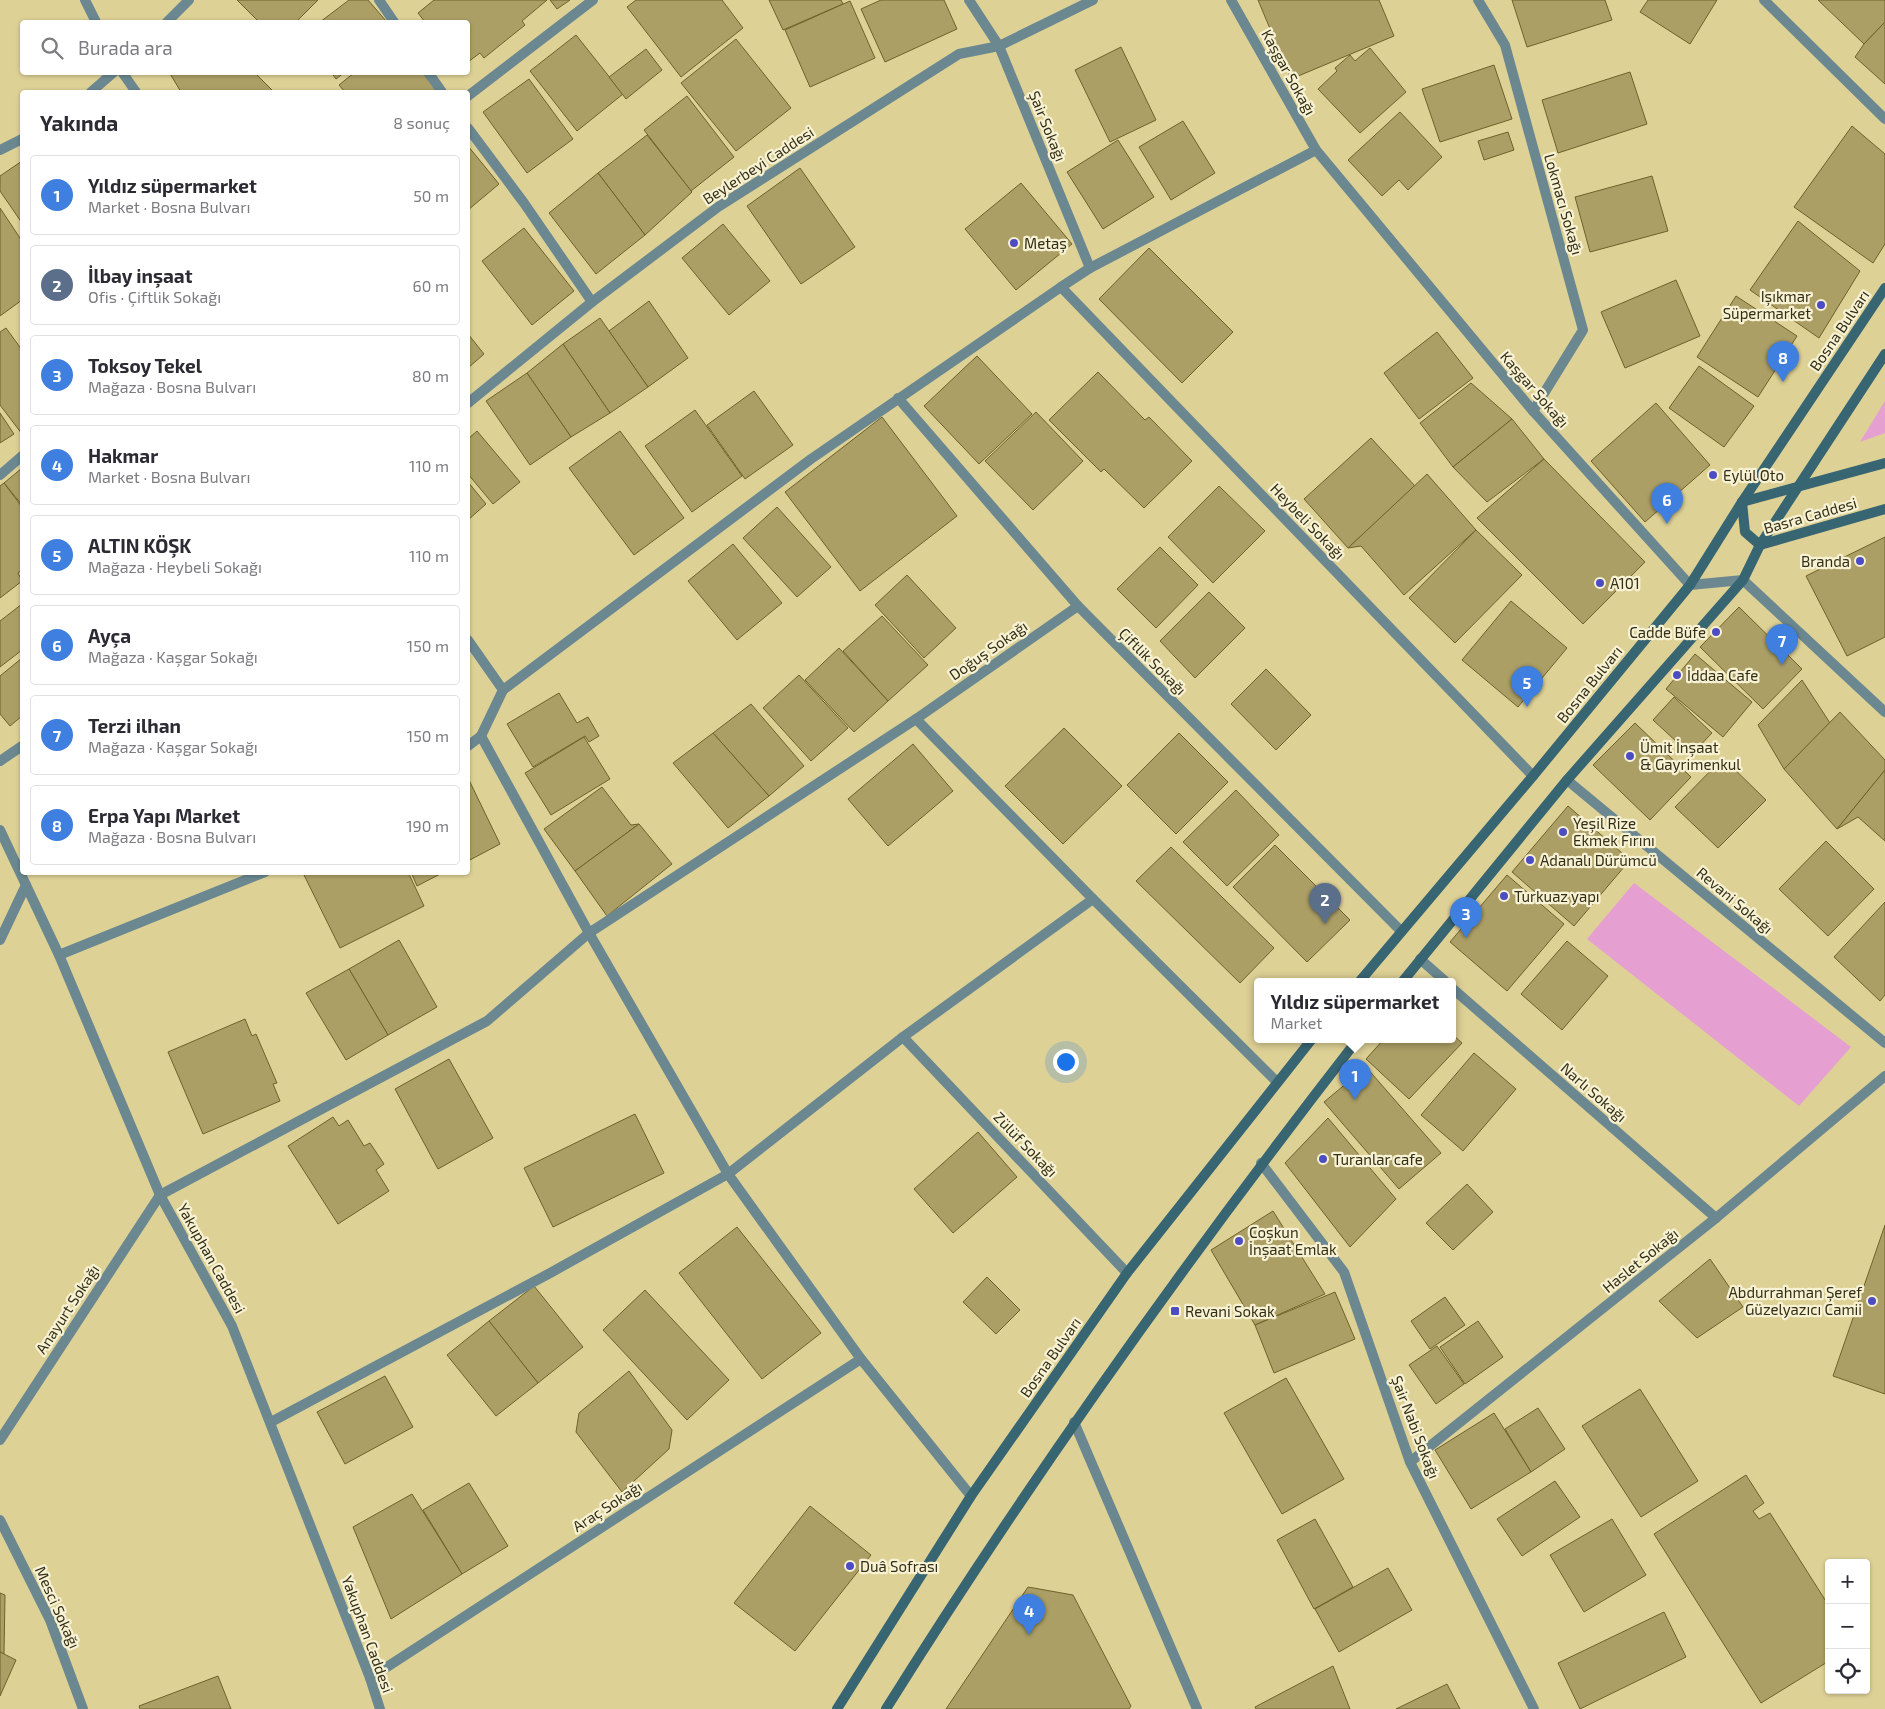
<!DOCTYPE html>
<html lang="tr">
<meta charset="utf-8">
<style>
:root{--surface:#fff;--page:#f7f7f7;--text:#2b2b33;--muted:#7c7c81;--line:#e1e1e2;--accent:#0b8043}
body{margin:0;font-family:"Exo 2",sans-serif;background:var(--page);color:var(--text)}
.controls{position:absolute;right:15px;bottom:15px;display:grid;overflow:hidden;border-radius:5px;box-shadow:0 1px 4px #0004}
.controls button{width:45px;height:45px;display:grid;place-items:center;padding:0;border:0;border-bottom:1px solid var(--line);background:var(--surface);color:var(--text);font:25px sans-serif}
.you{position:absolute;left:1065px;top:1061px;width:18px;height:18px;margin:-12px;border:4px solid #fff;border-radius:50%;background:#1a73e8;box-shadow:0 0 0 8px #1a73e833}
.badge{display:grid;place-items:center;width:32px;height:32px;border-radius:50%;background:var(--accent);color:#fff;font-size:16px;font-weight:700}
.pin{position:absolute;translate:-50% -41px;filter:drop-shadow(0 1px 2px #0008)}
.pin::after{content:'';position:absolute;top:26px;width:18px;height:15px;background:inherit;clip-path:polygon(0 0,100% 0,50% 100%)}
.popup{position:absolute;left:1254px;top:978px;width:202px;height:65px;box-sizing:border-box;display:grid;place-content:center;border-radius:5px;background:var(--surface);filter:drop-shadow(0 1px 4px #0005);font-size:16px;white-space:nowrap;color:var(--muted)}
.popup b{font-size:19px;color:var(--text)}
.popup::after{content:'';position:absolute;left:50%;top:100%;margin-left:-10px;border:10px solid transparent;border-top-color:var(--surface)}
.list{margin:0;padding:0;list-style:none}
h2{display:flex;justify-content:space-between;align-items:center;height:65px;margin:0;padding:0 20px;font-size:21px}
h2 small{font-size:16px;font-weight:400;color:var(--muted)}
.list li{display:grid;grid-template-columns:32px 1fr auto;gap:15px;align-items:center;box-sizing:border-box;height:80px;margin:0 10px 10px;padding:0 10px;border:1px solid var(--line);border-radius:5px}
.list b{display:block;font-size:19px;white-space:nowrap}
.list p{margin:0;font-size:16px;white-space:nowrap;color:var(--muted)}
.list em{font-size:16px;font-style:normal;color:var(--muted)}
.icon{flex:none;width:28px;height:28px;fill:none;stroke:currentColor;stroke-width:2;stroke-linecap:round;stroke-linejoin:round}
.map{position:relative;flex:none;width:1885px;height:1709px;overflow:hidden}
.search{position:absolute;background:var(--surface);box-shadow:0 1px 4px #0004;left:20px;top:20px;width:450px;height:55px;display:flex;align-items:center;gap:12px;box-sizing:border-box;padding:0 18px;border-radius:5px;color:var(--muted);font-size:19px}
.panel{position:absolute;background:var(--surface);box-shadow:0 1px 4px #0004;left:20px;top:90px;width:450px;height:785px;border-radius:5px}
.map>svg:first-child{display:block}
.green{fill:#e59fd1}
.building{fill:#ac9f66;stroke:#6f6229}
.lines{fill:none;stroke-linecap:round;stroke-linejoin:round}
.minor{stroke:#6b8891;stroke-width:10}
.tertiary{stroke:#6b8891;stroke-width:10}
.secondary{stroke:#386572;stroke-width:10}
.poi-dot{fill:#4c4dc3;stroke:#f8f2d4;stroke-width:2}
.labels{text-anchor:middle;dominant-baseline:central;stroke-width:4.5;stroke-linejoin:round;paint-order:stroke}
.street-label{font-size:15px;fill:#332e16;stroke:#f8f2d4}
.poi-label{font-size:15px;fill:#332e16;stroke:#f8f2d4;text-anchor:start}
</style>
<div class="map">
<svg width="1885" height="1709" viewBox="0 0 1885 1709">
<rect width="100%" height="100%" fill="#ded196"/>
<g class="green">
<path d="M1885,401v32l-25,9z"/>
<path d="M1634,883l217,164 -52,59 -212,-167z"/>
</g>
<g class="building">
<path d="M237,0h81l-22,22h-37z"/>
<path d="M349,0h19l19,22h-67z"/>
<path d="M434,0h113l-25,21 3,4 -41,33 -4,-5 -12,9v-40h-43l-7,-9z"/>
<path d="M550,0h20l-13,9z"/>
<path d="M636,0h86l21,28 -62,49 -54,-70z"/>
<path d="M769,0h72l2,4 -60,26z"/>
<path d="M881,0h63l13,29 -72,33 -24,-53z"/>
<path d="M1258,0h121l15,36 -103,43z"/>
<path d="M1512,0h93l7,20 -85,27z"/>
<path d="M1648,0h69l-27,44 -50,-32z"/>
<path d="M1818,0h67v22l-21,22z"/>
<path d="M850,1l25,57 -65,29 -25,-57z"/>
<path d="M1885,22v62l-30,-27 9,-13z"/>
<path d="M576,35l47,59 -46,37 -47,-60z"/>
<path d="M736,39l55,69 -55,43 -55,-68z"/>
<path d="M1121,47l35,73 -46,22 -35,-72z"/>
<path d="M1370,48l36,44 -46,41 -42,-44 19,-18 -2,-3 15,-13 5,6z"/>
<path d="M646,49l16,21 -36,29 -17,-22z"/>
<path d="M1494,65l18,54 -72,23 -18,-53z"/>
<path d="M169,72h85l20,20h-93z"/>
<path d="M331,72h14l-9,7z"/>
<path d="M355,72h67l16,20h-93l-6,-7z"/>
<path d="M1630,72l17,52 -89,29 -16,-53z"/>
<path d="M529,79l44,60 -46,34 -44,-61z"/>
<path d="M687,96l47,61 -43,34 -47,-61z"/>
<path d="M1400,112l42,45 -34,33 -9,-10 -17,16 -34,-36z"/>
<path d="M1183,121l32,52 -44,27 -32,-53z"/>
<path d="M1852,126l33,28v90l-12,19 -79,-56z"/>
<path d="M1508,132l6,18 -30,10 -6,-19z"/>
<path d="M647,135l45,57 -47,43 -47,-62z"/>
<path d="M1118,140l36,57 -51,32 -36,-57z"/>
<path d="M468,146l31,38 -31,26z"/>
<path d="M22,161v62l-22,-32v-15z"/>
<path d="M800,168l55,79 -54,37 -54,-78z"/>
<path d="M598,173l47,62 -49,39 -47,-61z"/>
<path d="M1652,176l16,55 -78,21 -15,-55z"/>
<path d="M1021,183l51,61 -56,46 -51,-61z"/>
<path d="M0,208l22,33v59l-22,16z"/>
<path d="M1798,221l62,50 -41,67 -69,-48z"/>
<path d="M723,224l47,57 -41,34 -47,-57z"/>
<path d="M524,228l50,63 -42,34 -50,-64z"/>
<path d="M1149,248l84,84 -51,51 -83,-84z"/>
<path d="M1676,280l24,56 -75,32 -24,-56z"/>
<path d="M1736,296l61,40 -39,61 -61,-40z"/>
<path d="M649,301l39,57 -40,29 -39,-56z"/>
<path d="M600,318l48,69 -38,26 -47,-69z"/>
<path d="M6,328l16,22v84l-22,-29v-73z"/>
<path d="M1437,332l36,46 -54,41 -35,-46z"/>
<path d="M468,334l16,20 -16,14z"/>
<path d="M563,344l47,69 -39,24 -44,-64z"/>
<path d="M977,356l55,58 -53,50 -55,-58z"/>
<path d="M1699,366l55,40 -30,41 -55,-39z"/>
<path d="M1098,372l47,48 4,-3 43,44 -48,47 -40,-39 -3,3 -52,-52z"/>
<path d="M527,373l44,64 -41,28 -44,-64z"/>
<path d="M1471,383l41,36 -59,48 -33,-44z"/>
<path d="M754,391l39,54 -48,34 -38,-54z"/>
<path d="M1656,403l54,62 -65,57 -54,-61z"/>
<path d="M695,410l47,66 -50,36 -47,-66z"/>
<path d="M1036,412l47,49 -50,49 -48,-49z"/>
<path d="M0,413l14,21 -14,9z"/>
<path d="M882,417l75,99 -97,75 -75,-99z"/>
<path d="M1512,419l32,40 -57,43 -34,-35z"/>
<path d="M477,431l43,51 -27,22 -25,-30v-35z"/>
<path d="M620,431l64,87 -50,37 -65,-87z"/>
<path d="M1371,438l44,48 -67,62 -44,-49z"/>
<path d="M1544,459l101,103 -62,62 -106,-106z"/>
<path d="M22,468v37l-18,-22z"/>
<path d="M1427,474l49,56 -72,65 -43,-49 -13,2z"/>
<path d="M468,482l18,22 -18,16z"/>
<path d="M4,483l18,24v63l-4,3 4,8 -22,17v-112z"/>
<path d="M1219,486l46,45 -52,52 -45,-46z"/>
<path d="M777,507l54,60 -34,30 -54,-59z"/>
<path d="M1476,530l46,45 -67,68 -46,-45z"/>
<path d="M1885,537v100l-38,19 -41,-80z"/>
<path d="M733,544l49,59 -45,37 -49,-59z"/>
<path d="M1160,547l38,38 -42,43 -39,-39z"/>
<path d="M907,575l49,53 -32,30 -49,-53z"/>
<path d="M1209,592l36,36 -50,50 -35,-37z"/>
<path d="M1511,601l56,47 -49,59 -56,-47z"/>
<path d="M22,604v46l-22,17v-46z"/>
<path d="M1739,607l63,62 -39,40 -63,-62z"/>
<path d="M882,616l46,49 -40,36 -45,-50z"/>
<path d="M839,648l49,53 -34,31 -49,-52z"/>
<path d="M1695,654l57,48 -29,35 -57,-48z"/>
<path d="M22,658v58l-12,10 -10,-12v-38z"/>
<path d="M1266,669l45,46 -35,35 -45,-46z"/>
<path d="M799,675l49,53 -37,33 -48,-53z"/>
<path d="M1802,680l28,43 -46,46 -26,-44z"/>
<path d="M559,693l18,30 11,-6 11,19 -10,6 -4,-6 -52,31 -26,-43z"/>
<path d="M1674,697l38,36 -21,22 -38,-35z"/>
<path d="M751,704l53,62 -35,30 -56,-63z"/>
<path d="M1840,712l45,48v10l-48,59 -53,-60z"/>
<path d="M1635,723l56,54 -41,43 -57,-55z"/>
<path d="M1064,728l58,58 -59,58 -58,-58z"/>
<path d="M713,733l56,63 -41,32 -55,-65z"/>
<path d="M1179,733l49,49 -52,52 -49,-49z"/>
<path d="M584,737l26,42 -59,36 -26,-42z"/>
<path d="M913,744l40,47 -65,55 -40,-47z"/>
<path d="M1723,758l43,42 -48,48 -43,-41z"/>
<path d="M1885,770v71l-27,-24 -21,12z"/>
<path d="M468,778l32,66 -32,17z"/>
<path d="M602,787l29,38 8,-1 -64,47 -31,-42z"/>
<path d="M1236,790l43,45 -52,51 -44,-44z"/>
<path d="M1568,806l62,54 -56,66 -62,-54z"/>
<path d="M639,824l33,40 -65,52 -32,-45z"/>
<path d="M1826,841l48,48 -46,47 -49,-47z"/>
<path d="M1275,845l75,75 -43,42 -74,-75z"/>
<path d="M1171,847l103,101 -34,35 -104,-102z"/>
<path d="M308,872h100l16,34 -84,42 -36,-73z"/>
<path d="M411,872h33l-27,14z"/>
<path d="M1507,875l57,49 -57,67 -57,-49z"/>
<path d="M1885,902v93l-5,6 -46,-44z"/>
<path d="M399,940l38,67 -49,28 -39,-66z"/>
<path d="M1567,941l41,35 -46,54 -41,-36z"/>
<path d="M349,969l39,66 -42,25 -40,-67z"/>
<path d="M245,1019l7,17 4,-2 21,49 -4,1 7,17 -77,33 -35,-82z"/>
<path d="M1452,1034l10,9 -53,56 -43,-40 18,-20h68z"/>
<path d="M1474,1053l42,36 -53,62 -42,-36z"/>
<path d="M449,1059l44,79 -55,31 -43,-80z"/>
<path d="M1366,1067l75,86 -42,36 -75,-87z"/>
<path d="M635,1114l29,59 -111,54 -29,-59z"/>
<path d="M333,1117l6,9 9,-6 16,26 6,-3 14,21 -8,6 13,21 -51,33 -50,-78z"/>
<path d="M1328,1118l68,81 -46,48 -65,-84z"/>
<path d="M978,1132l39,45 -64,56 -39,-44z"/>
<path d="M1467,1184l26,28 -40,38 -27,-27z"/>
<path d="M1273,1211l52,83 -70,31 -44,-75z"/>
<path d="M1885,1225v169l-52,-18z"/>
<path d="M737,1227l84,106 -59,46 -83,-106z"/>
<path d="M1710,1259l33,48 -46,31 -38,-37z"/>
<path d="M987,1277l33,33 -24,24 -33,-32z"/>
<path d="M534,1286l49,61 -45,36 -49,-62z"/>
<path d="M645,1290l84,90 -42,40 -84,-90z"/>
<path d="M1335,1292l20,47 -81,34 -19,-48z"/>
<path d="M1445,1297l20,28 -35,24 -19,-28z"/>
<path d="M489,1321l49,62 -42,33 -49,-61z"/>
<path d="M1478,1321l25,36 -38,27 -25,-37z"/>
<path d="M1437,1346l27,38 -28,20 -27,-39z"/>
<path d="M629,1371l43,59 -3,19 -47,43 -46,-60 3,-19z"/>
<path d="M385,1376l28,51 -68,37 -28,-52z"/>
<path d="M1286,1378l58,101 -62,35 -58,-101z"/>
<path d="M1640,1389l58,92 -57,36 -59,-91z"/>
<path d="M1538,1408l27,41 -34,23 -26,-43z"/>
<path d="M1494,1413l37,59 -60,37 -36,-59z"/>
<path d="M1746,1475l18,28 -11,8 6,8 11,-6 59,93v55l-68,42 -107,-169z"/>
<path d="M1555,1481l25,36 -58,39 -25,-37z"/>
<path d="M469,1483l39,63 -46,28 -39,-64z"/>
<path d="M412,1494l50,80 -71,45 -38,-92z"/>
<path d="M810,1506l61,49 -76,96 -61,-48z"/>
<path d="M1315,1519l38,68 -39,22 -37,-69z"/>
<path d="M1612,1519l34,56 -62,37 -34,-57z"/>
<path d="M1388,1568l24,42 -73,42 -24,-43z"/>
<path d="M1028,1587l45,8 58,111 -2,3h-183z"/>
<path d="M0,1593l5,2 -1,59 -4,-2z"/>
<path d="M1664,1612l22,45 -106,52 -22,-46z"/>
<path d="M0,1652l16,8 -16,36z"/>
<path d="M1333,1666l17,43h-94l-1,-2z"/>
<path d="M218,1676l13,33h-91l-1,-3z"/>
<path d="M1447,1684l13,25h-64z"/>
</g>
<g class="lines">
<g class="minor">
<path d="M85,0l11,22"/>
<path d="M379,0l15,22"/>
<path d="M969,0l30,46 91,222"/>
<path d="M1231,0l85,150 217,261 157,174 53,-5 142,132"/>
<path d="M1478,0l27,45 78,285 -50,81"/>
<path d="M1764,0l121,119"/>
<path d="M167,22l22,-22"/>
<path d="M122,72l14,20"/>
<path d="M428,72l14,20"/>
<path d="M91,92l23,-20"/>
<path d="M468,96l125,-96"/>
<path d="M468,128l56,75 68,99"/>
<path d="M0,150l22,-11"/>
<path d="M1061,287l472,489"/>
<path d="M898,398l180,208 323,325"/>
<path d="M468,403l124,-101 126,-95 241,-153 40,-8 94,-46"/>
<path d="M0,475l22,-19"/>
<path d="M468,640l35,50"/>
<path d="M916,719l162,-113"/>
<path d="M481,736l22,-46 308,-231 250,-172 29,-19 226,-118"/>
<path d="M468,746l13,-10 108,197 139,241 133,185 110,137"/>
<path d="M0,761l22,-15"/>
<path d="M1567,780l318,263"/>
<path d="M0,940l26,-55"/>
<path d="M59,955l206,-83"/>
<path d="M1420,959l25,22"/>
<path d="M1452,988l264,230"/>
<path d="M903,1037l224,236"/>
<path d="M1261,1163l83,109 66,190 124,247"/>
<path d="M271,1422l281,-150 176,-98 175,-137 190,-138 184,183"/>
<path d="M1074,1422l123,287"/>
<path d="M0,1440l160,-245 327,-174 102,-88 327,-214 177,180"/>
<path d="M1410,1462l306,-244 169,-142"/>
<path d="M0,1520l50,100 33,89"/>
<path d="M370,1678l491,-319"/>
</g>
<path class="tertiary" d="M0,830l59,125 101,240 72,131 138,352 10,31"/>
<g class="secondary">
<path d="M1742,502l143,-39"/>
<path d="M1742,502l3,30 15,13"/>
<path d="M1760,545l125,-36"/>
<path d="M1360,981l173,-205 157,-191 52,-83 143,-214"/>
<path d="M1403,981l164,-201 176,-200 17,-35 125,-191"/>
<path d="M837,1709l134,-213 156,-223 185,-234"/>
<path d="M886,1709c145,-232 304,-454 472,-670"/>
</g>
</g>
<g class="poi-dot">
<circle cx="1014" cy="243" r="5"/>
<circle cx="1821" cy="305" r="5"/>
<circle cx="1713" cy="475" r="5"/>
<circle cx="1860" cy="561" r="5"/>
<circle cx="1600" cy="583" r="5"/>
<circle cx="1716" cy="632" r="5"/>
<circle cx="1677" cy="675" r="5"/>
<circle cx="1630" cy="756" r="5"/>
<circle cx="1563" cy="832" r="5"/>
<circle cx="1530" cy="860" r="5"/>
<circle cx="1504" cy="896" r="5"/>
<circle cx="1323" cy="1159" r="5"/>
<circle cx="1239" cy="1241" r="5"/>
<circle cx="1872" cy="1301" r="5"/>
<rect x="1170" y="1306" width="10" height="10" rx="2.5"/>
<circle cx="850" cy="1566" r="5"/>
</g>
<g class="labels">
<g class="street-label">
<text transform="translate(1289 72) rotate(61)">Kaşgar Sokağı</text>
<text transform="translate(1048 126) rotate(68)">Şair Sokağı</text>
<text transform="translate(758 165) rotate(-33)">Beylerbeyi Caddesi</text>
<text transform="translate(1564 204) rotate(74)">Lokmacı Sokağı</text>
<text transform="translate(1839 330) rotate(-56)">Bosna Bulvarı</text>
<text transform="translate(1535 389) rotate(49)">Kaşgar Sokağı</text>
<text transform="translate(1810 515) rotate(-16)">Basra Caddesi</text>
<text transform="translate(1308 521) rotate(46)">Heybeli Sokağı</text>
<text transform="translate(988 650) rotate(-35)">Doğuş Sokağı</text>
<text transform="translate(1153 661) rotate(45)">Çiftlik Sokağı</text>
<text transform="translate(1589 684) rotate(-51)">Bosna Bulvarı</text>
<text transform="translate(1735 900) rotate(40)">Revani Sokağı</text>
<text transform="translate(1594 1092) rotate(41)">Narlı Sokağı</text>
<text transform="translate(1026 1144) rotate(46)">Zülüf Sokağı</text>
<text transform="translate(212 1258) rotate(61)">Yakuphan Caddesi</text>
<text transform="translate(1640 1260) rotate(-39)">Haslet Sokağı</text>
<text transform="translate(67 1309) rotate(-57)">Anayurt Sokağı</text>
<text transform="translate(1050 1357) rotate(-55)">Bosna Bulvarı</text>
<text transform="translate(1416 1427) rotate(69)">Şair Nabi Sokağı</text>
<text transform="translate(607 1506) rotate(-33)">Araç Sokağı</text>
<text transform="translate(58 1607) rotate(66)">Mesci Sokağı</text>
<text transform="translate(368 1634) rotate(70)">Yakuphan Caddesi</text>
</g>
<g class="poi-label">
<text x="1024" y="243">Metaş</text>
<text x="1811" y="296" text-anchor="end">Işıkmar<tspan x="1811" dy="17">Süpermarket</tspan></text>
<text x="1723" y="475">Eylül Oto</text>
<text x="1850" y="561" text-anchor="end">Branda</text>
<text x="1610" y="583">A101</text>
<text x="1706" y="632" text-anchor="end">Cadde Büfe</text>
<text x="1687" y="675">İddaa Cafe</text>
<text x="1640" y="747">Ümit İnşaat<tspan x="1640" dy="17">&amp; Gayrimenkul</tspan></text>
<text x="1573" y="823">Yeşil Rize<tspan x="1573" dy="17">Ekmek Fırını</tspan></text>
<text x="1540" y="860">Adanalı Dürümcü</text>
<text x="1514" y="896">Turkuaz yapı</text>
<text x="1333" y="1159">Turanlar cafe</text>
<text x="1249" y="1232">Coşkun<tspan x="1249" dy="17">İnşaat Emlak</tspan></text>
<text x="1862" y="1292" text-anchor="end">Abdurrahman Şeref<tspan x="1862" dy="17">Güzelyazıcı Camii</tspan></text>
<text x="1185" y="1311">Revani Sokak</text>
<text x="860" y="1566">Duâ Sofrası</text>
</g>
</g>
</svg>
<div class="controls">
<button>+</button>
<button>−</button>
<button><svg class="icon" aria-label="locate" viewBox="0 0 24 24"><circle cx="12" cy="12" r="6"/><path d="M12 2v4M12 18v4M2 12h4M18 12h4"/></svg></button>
</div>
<div class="you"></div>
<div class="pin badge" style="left:1355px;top:1100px;background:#3f7fe0">1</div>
<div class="popup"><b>Yıldız süpermarket</b>Market</div>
<div class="pin badge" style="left:1325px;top:924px;background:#5c6f8a">2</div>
<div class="pin badge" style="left:1466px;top:938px;background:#3f7fe0">3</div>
<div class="pin badge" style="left:1029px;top:1635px;background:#3f7fe0">4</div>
<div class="pin badge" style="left:1527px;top:707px;background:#3f7fe0">5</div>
<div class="pin badge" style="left:1667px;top:524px;background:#3f7fe0">6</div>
<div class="pin badge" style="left:1782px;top:665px;background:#3f7fe0">7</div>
<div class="pin badge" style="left:1783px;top:382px;background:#3f7fe0">8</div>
<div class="search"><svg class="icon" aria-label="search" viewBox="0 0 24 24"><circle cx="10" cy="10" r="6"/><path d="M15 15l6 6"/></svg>Burada ara</div>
<section class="panel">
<h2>Yakında<small>8 sonuç</small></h2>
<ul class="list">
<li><span class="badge" style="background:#3f7fe0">1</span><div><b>Yıldız süpermarket</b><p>Market · Bosna Bulvarı</p></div><em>50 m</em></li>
<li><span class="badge" style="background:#5c6f8a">2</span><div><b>İlbay inşaat</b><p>Ofis · Çiftlik Sokağı</p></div><em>60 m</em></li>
<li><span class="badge" style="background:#3f7fe0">3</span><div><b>Toksoy Tekel</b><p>Mağaza · Bosna Bulvarı</p></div><em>80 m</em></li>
<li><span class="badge" style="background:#3f7fe0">4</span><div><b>Hakmar</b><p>Market · Bosna Bulvarı</p></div><em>110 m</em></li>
<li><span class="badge" style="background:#3f7fe0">5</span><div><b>ALTIN KÖŞK</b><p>Mağaza · Heybeli Sokağı</p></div><em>110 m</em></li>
<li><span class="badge" style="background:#3f7fe0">6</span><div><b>Ayça</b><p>Mağaza · Kaşgar Sokağı</p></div><em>150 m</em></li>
<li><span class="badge" style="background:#3f7fe0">7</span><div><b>Terzi ilhan</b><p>Mağaza · Kaşgar Sokağı</p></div><em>150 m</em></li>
<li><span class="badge" style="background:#3f7fe0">8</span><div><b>Erpa Yapı Market</b><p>Mağaza · Bosna Bulvarı</p></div><em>190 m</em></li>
</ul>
</section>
</div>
